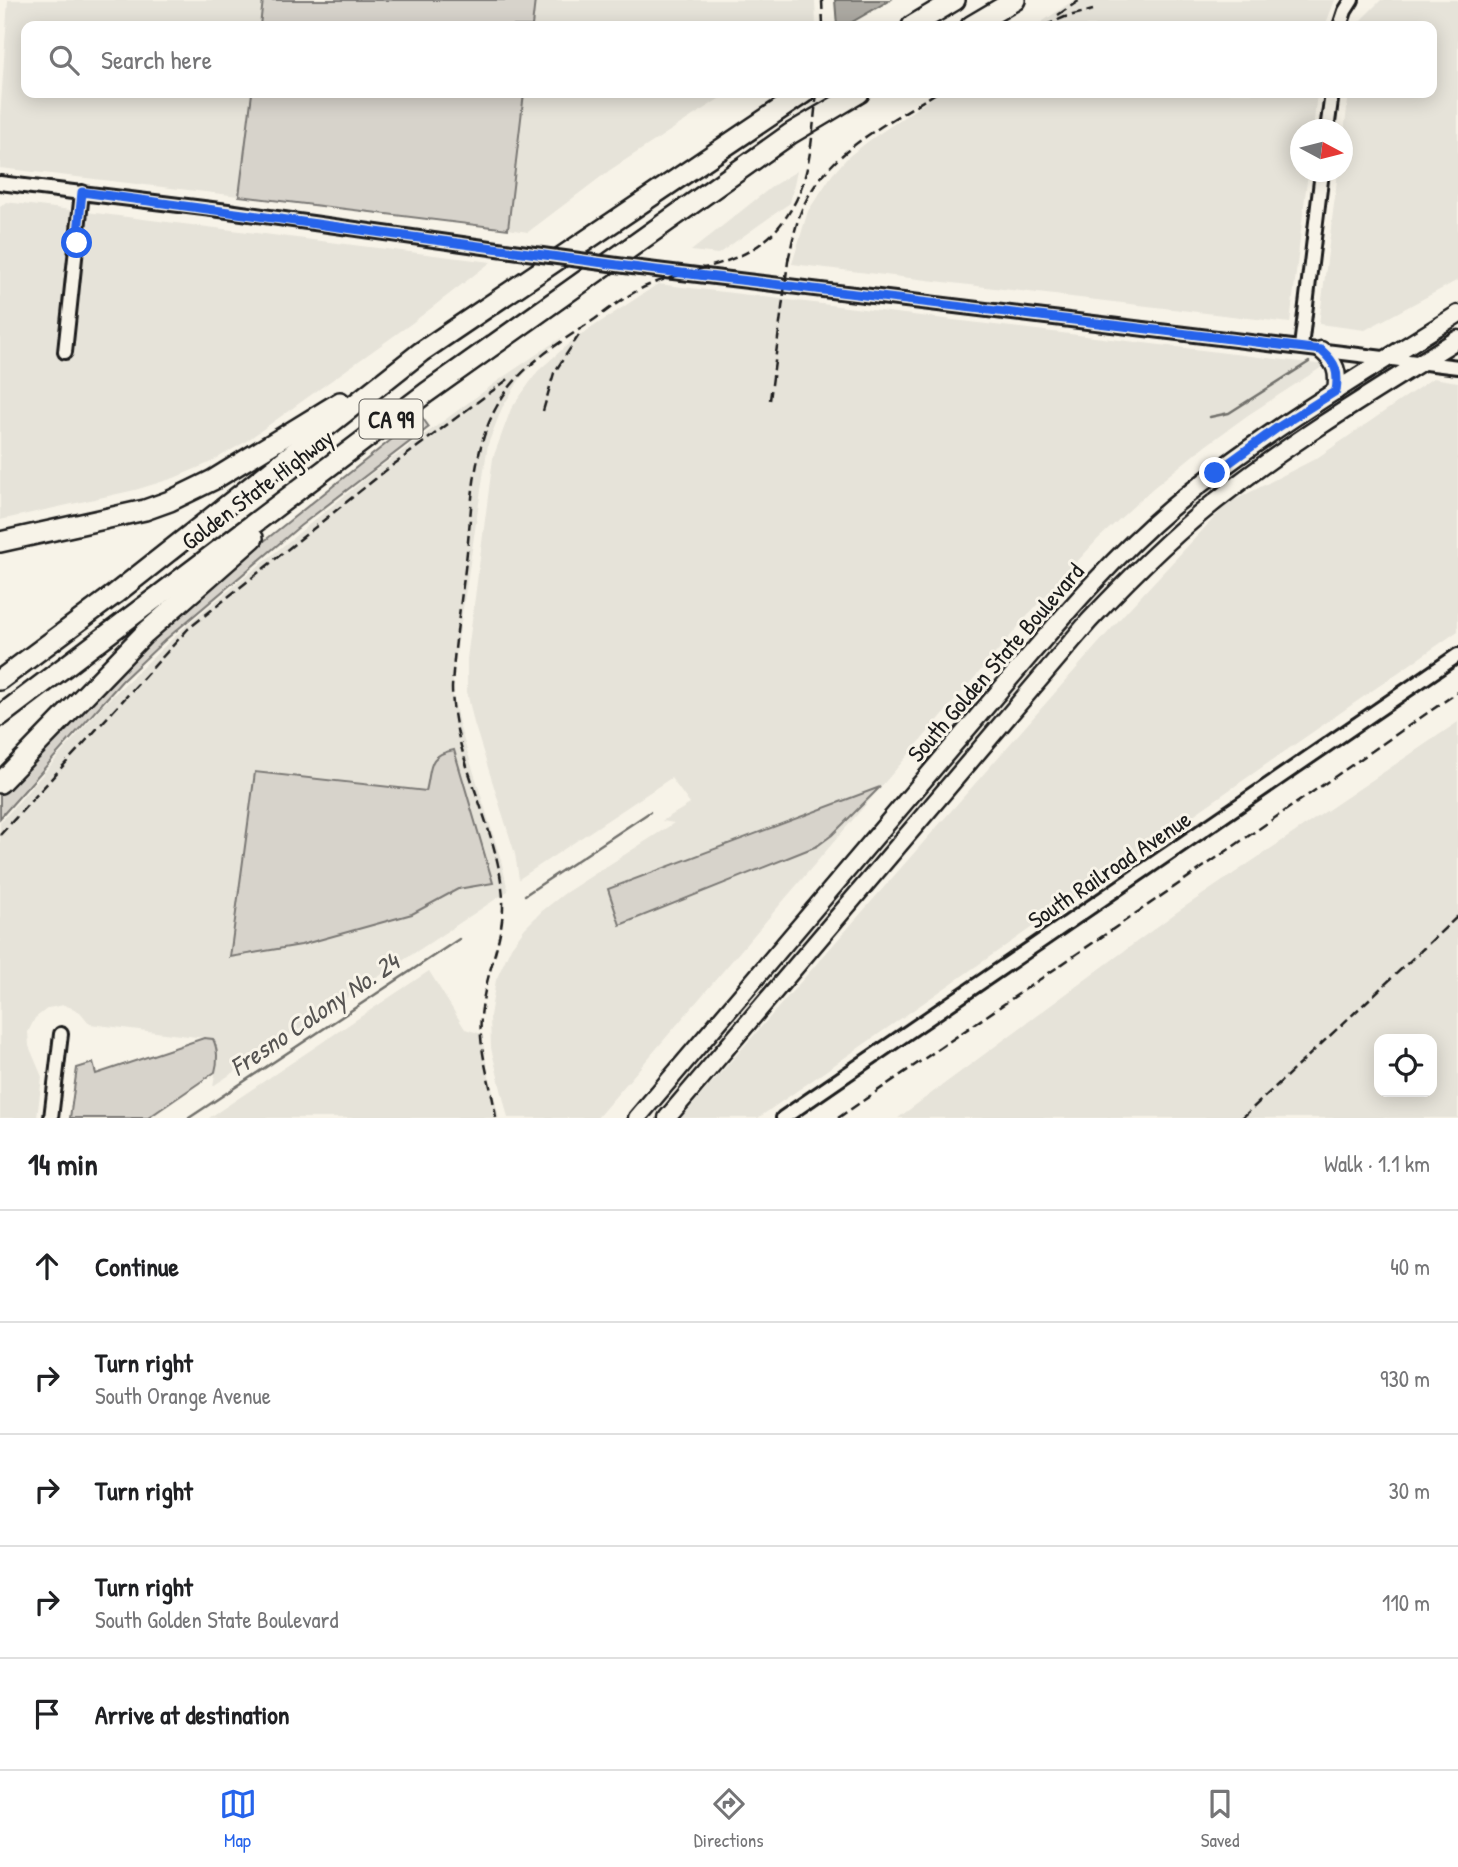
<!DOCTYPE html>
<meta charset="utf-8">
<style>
:root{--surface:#fff;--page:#f6f6f6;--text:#202124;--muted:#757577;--line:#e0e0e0;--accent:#2563eb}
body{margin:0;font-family:"Patrick Hand",sans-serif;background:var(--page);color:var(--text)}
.controls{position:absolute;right:21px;bottom:21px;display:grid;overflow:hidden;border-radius:14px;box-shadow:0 4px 18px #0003}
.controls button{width:63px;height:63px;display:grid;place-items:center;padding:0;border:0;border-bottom:2px solid var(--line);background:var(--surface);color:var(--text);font:35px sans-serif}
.compass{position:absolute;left:1290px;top:119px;width:63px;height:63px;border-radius:50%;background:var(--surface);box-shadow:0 4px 18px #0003;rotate:97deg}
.stop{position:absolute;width:21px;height:21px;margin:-16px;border:5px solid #2563eb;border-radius:50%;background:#fff}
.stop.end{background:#2563eb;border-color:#fff;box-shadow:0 2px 7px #0008}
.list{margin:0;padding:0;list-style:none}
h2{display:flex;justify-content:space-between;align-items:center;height:91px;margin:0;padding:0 28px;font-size:30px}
h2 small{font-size:23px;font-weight:400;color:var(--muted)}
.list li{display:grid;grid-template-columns:46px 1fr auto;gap:21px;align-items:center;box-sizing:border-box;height:112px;padding:0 28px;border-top:2px solid var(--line)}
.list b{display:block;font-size:26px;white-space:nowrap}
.list p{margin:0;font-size:23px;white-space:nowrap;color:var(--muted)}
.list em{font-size:23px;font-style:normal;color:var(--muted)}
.icon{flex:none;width:38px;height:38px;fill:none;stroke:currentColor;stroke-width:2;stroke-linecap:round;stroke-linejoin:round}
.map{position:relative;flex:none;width:1458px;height:1118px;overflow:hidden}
.search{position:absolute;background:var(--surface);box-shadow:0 4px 18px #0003;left:21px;right:21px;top:21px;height:77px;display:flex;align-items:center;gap:18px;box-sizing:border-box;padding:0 24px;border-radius:14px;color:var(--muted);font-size:26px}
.sheet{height:651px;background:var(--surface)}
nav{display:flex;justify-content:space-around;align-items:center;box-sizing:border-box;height:98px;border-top:2px solid var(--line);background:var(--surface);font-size:19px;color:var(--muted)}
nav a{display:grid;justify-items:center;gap:4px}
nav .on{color:var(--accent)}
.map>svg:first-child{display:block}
.built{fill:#e6e3d9;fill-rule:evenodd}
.green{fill:#d7d3cb;stroke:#7a7874;stroke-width:2}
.water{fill:#aca9a2;stroke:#72716c;stroke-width:2}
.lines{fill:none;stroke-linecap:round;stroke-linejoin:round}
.stream{stroke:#72716c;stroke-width:2.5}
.minor-casing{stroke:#1c1c1c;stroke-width:18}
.major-casing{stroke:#1c1c1c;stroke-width:21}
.highway-casing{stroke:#1c1c1c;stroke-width:24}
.minor{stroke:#f7f3e8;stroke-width:12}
.major{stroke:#f7f3e8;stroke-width:16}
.highway{stroke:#f7f3e8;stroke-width:19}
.rail{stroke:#1c1c1c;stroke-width:2.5;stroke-dasharray:10 5;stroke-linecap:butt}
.minor-bridge-casing{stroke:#1c1c1c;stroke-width:18;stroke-linecap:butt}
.minor-bridge{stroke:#f7f3e8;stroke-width:12}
.route{stroke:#2563eb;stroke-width:9}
.labels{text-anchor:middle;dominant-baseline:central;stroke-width:6;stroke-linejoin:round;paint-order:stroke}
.shield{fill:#f7f3e8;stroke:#5e5c59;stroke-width:2}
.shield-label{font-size:23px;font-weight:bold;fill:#1c1c1c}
.street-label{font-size:24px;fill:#1c1c1c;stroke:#f7f3e8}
.water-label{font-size:26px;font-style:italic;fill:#565452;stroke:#f7f3e8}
</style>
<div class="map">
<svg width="1458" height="1118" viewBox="0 0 1458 1118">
<rect width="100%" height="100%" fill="#f7f3e8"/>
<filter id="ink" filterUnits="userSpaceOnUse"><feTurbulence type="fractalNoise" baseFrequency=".0143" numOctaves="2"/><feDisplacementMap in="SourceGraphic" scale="14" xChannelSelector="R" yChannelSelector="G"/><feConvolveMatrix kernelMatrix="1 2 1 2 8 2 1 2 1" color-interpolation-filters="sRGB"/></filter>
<g filter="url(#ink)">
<g class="built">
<path d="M8,0h255l-3,26h-234v67h226l-13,103 -239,-28v-50z"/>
<path d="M535,0h280l1,26h-284z"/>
<path d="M1074,0h261l-10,26h-289z"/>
<path d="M1381,0h77v280l-93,50 -46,-6 19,-152h4l1,-32 6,-47h83v-67h-75l1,-3z"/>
<path d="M524,93h204l-118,77 -82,62 -20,-3z"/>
<path d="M939,93h378l-4,36 -13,1v42h8l-18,151 -498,-59 16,-53 24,-36 16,-18 22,-17z"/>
<path d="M797,171l-7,32 -72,51 -27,-3 83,-66z"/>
<path d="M6,202l485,60 -79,61 -167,119 -36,21 -35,15 -39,12 -135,30v-313z"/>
<path d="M658,284l667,81 -77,50 -51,37 -44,36 -55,51 -62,67 -439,512h-89l-17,-70 -1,-32 6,-36 15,-33 14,-19 17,-17 23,-18 109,-70 -12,-2 28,-17 -19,-26 -152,101 -4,-25 -41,-131 -7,-31v-33l26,-201 18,-49 27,-38 35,-31z"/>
<path d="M565,335l-31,28 -14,16 -18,29 -14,36 -33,217 -3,31 8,36 41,132 7,31 -295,195 4,-23 -4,-24 -123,-15 -10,-12 -8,-4 -8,-3 -16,3 -13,10 -7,14 1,14 13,31 -5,41h-37v-295l105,-120 85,-81 181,-148 131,-96z"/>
<path d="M1433,378l25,4v249l-700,487h-77l445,-506 101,-108 90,-46z"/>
<path d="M1458,722v396h-560l279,-206zM1379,1039h53v53h-53z"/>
<path d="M429,971l36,58 17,5 4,29 13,55h-290z"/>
</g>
<g class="green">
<path d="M263,0h272l-3,26h-272z"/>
<path d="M252,93h272l-16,136 -269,-33z"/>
<path d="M421,416l8,11 -129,99 -135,114 -43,41 -122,137v-26l113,-119 131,-116z"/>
<path d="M454,750l39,133 -35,6 -46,25 -111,31 -71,12 25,-185 171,19c6,-22 0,-36 28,-41z"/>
<path d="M880,787l-48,48 -15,11 -197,79 -12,-36z"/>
<path d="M204,1038l9,1c5,10 5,23 2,33l-67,46h-78l7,-50 16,-5 3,11z"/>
</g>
<path class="water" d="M835,0h55l-45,26h-8z"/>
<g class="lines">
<g class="stream">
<path d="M1210,417l19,-4 80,-51"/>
<path d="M525,895l125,-83"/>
<path d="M189,1118l270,-179"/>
</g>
<g class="minor-casing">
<g id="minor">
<path d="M1340,26l5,-15 7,-11"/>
<path d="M1327,130l5,-37"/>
<path d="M0,183l228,28 284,40"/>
<path d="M640,268l818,99"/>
<path d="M1301,347l21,-175"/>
<path d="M65,352l17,-160"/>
<path d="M51,1118l10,-84"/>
<path d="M783,1118l675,-463"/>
</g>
</g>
<g class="major-casing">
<g id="major">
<path d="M1321,350c15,13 18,22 15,41"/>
<path d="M637,1118l387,-456c46,-54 93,-108 147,-154 89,-74 189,-132 287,-194"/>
<path d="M667,1118l422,-497c43,-46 87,-90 137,-128 73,-57 154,-105 232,-154"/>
</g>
</g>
<g class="highway-casing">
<g id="highway">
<path d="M912,26l43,-26"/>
<path d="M971,26l44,-26"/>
<path d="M0,542l145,-32 25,-9 43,-21 127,-78"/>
<path d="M0,680l115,-86 306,-242 383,-259"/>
<path d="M0,716l426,-323 364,-259 69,-41"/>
<path d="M0,783l145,-150 108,-95"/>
</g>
</g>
<use href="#minor" class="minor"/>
<use href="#major" class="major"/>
<use href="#highway" class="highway"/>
<g class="rail">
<path d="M822,0l1,26"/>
<path d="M1058,15l22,-15"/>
<path d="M1044,26l21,-9 28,-7"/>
<path d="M788,261c4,-17 7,-35 14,-52 25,-58 85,-85 134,-116"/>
<path d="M770,400l19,-146"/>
<path d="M543,411l11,-38 25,-38"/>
<path d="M0,835l188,-206 201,-161 122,-91"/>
<path d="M496,1118c-5,-38 -20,-71 -14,-110 5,-41 26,-77 20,-120 -8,-68 -49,-131 -50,-200 2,-42 9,-85 14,-127 6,-51 5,-109 31,-155 22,-40 61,-62 98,-87 17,-12 35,-26 54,-34 56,-22 110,-18 144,-79 19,-34 19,-76 24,-113"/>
<path d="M838,1118l620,-426"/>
<path d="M1242,1118l216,-202"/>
</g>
<g class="minor-bridge-casing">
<path id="minor-bridge" d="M512,251l128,17"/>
</g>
<use href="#minor-bridge" class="minor-bridge"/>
</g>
</g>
<g class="lines" filter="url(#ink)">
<path class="route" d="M77,243l5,-51 558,76 681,82c15,13 18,22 15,41l-59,37 -62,45"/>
</g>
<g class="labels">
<rect class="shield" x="359.5" y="399.5" width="63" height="39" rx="5"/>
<g class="shield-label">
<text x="391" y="419">CA 99</text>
</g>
<g class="street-label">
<text transform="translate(257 489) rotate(-37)">Golden State Highway</text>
<text transform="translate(995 662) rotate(-49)">South Golden State Boulevard</text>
<text transform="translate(1109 869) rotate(-34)">South Railroad Avenue</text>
</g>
<g class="water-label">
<text transform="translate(314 1014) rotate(-34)">Fresno Colony No. 24</text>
</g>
</g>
</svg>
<div class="controls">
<button><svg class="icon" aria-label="locate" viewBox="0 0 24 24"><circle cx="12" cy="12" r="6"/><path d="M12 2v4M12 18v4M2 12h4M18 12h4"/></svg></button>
</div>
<svg class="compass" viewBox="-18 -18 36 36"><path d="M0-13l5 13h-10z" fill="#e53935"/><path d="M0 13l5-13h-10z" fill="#757577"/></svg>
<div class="stop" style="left:77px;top:243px"></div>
<div class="stop end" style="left:1215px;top:473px"></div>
<div class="search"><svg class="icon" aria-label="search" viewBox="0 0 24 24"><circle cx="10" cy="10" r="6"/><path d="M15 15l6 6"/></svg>Search here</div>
</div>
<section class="sheet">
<h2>14 min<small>Walk · 1.1 km</small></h2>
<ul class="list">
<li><svg class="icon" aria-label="ahead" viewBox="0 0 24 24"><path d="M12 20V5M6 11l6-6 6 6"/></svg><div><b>Continue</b></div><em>40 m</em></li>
<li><svg class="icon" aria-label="right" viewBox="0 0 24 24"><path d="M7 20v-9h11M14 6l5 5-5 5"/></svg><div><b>Turn right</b><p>South Orange Avenue</p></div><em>930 m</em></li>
<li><svg class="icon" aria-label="right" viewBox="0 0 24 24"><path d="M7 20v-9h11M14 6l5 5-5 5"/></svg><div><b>Turn right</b></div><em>30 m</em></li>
<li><svg class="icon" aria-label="right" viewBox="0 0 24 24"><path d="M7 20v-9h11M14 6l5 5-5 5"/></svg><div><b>Turn right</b><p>South Golden State Boulevard</p></div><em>110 m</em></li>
<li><svg class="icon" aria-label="arrive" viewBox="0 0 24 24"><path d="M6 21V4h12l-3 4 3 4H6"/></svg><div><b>Arrive at destination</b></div></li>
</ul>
</section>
<nav>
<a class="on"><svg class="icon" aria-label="map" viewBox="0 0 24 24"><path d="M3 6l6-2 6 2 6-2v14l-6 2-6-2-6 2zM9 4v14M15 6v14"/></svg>Map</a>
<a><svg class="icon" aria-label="directions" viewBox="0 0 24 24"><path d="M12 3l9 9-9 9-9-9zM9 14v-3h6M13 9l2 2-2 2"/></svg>Directions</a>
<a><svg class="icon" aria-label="saved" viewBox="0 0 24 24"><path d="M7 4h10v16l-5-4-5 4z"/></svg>Saved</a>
</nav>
